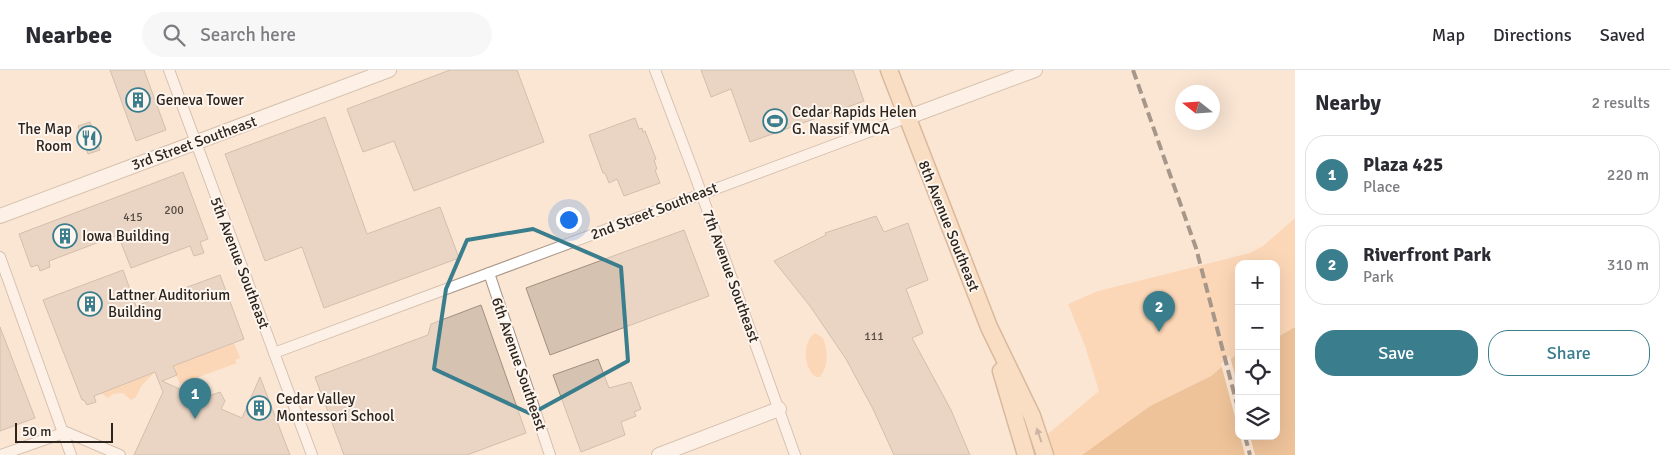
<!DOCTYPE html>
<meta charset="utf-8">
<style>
:root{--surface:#fff;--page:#f7f7f7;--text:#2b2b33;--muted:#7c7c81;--line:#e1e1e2;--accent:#3a7e8d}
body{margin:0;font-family:Signika,sans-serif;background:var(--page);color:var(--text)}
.controls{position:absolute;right:15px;bottom:15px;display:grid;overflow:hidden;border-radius:10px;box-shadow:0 5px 20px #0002}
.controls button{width:45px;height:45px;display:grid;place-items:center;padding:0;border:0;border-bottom:1px solid var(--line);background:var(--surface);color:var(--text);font:25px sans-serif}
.compass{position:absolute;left:1175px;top:15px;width:45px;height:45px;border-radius:50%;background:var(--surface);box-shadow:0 5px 20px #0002;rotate:287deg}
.scale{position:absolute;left:15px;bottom:12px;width:98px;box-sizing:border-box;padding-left:5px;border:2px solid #2c251e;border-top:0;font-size:14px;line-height:18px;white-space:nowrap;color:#2c251e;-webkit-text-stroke:4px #fef6ee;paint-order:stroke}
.you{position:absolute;left:568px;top:149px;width:18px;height:18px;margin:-12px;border:4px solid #fff;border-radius:50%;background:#1a73e8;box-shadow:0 0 0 8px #1a73e833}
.badge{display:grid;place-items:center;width:32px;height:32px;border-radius:50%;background:var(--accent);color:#fff;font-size:16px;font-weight:700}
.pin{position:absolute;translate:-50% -41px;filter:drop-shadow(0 1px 2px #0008)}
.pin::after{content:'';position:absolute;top:26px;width:18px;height:15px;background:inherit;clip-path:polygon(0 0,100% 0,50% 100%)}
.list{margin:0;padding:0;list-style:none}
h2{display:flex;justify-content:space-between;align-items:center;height:65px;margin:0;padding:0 20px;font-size:21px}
h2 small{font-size:16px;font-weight:400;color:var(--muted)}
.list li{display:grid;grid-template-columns:32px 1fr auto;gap:15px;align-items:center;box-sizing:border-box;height:80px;margin:0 10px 10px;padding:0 10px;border:1px solid var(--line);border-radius:20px}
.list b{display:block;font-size:19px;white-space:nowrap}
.list p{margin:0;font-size:16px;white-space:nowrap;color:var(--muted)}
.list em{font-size:16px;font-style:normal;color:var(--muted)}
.actions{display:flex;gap:10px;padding:15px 20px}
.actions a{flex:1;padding:11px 0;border:1px solid var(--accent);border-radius:20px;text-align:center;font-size:18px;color:var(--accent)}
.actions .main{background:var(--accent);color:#fff}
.icon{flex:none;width:28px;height:28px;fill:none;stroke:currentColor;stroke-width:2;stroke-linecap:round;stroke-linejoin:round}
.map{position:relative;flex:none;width:1295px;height:385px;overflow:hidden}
header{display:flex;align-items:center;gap:30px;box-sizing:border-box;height:70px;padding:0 25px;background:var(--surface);border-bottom:1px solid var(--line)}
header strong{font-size:24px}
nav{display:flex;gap:28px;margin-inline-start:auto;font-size:18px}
.search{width:350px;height:45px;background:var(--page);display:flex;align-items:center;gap:12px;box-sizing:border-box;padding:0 18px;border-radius:28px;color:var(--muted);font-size:19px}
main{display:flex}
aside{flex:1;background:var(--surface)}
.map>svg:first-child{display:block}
.green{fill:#fcc694}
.water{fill:#de9955}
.pier{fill:#fbe6d4}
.building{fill:#d6c2b1;stroke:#a18e7e}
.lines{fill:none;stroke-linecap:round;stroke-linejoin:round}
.minor-casing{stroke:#a99686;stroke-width:12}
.tertiary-casing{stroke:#a99686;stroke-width:16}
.primary-casing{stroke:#ae845c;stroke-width:19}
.minor{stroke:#fff;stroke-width:10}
.tertiary{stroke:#fff;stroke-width:14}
.primary{stroke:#f8d4b1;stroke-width:16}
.rail{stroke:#413931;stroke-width:4;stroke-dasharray:10 5;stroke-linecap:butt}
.oneway{fill:#927c68}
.marked{fill:none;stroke:#3a7e8d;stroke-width:4;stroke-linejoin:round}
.labels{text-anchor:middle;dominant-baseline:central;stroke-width:4;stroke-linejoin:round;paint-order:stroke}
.number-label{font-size:12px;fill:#564c43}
.poi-label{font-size:15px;fill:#2c251e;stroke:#fef6ee;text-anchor:start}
.street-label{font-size:15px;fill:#2c251e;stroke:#fef6ee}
</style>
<header>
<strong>Nearbee</strong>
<div class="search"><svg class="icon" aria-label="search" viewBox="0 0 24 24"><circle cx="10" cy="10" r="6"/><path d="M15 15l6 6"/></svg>Search here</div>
<nav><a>Map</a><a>Directions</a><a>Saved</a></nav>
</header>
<main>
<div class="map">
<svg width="1295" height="385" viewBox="0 0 1295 385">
<rect width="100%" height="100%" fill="#fbe6d4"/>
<g class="green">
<path d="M1295,148v109l-19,11v-74h-37v88l-28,24 -61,30 -68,49h-59l76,-64 -14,-45 -17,-42 30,-13 152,-38 13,-7z"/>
<path d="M815,263l8,5c5,13 6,27 -3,39h-4c-13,-8 -14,-36 -1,-44z"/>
<path d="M234,273l6,15 -5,2 2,3 -57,21 -7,-18z"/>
<path d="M155,302l-13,13 -6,12 -5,3 -8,-7 -10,1 -5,4 -7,-5z"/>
</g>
<path class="water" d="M1295,257v128h-213l68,-49 61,-30 28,-24v84h37v-98z"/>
<g class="pier">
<path d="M1230,286l9,35v41l-18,-68z"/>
<path d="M1240,366h10l5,19h-10z"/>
</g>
<g class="building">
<path d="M110,0h34l22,60 -30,11z"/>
<path d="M450,0h67l27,72 -130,49 -20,-50 -31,11 -16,-43z"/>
<path d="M701,0h152l11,31 -114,41 -19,-53 -20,8z"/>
<path d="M325,47l42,117 73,-27 19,51 -135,50 -22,-61 -37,14 -40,-107z"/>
<path d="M635,48l4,11 3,-1 1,4 2,-1 11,28 -2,1 3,9 -2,1 5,13 -36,13 -7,-17 -8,4 -4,-10h-2l-14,-38z"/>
<path d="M90,52l10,28 -12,4 -10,-28z"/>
<path d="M183,102l25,67 -8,3 4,11 -10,3 -4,-10 -59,22 -13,-33 -69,26 1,6 -10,4 -2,-6 -7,2 -12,-33z"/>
<path d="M876,146l8,16 24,-9 20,57 -22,9 17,44 -11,5 39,72 19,45h-76l-21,-46 -27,-50 -36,-53 -36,-45 52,-26 -1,-2z"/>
<path d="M684,160l25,66 -159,59 -24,-67z"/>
<path d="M123,200l13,36 84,-31 24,64 -71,27 4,9 -15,6 39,18 19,-7 5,9 -4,8 21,9 18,-41 30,78h-156l29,-63 -8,-20 -61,24 2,6 -9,3 -3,-5h-2l-39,-100z"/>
<path d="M481,235l45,128 -59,22h-123l-29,-78 113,-42 3,-11z"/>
<path d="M0,257l35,91 -35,13z"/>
<path d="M598,289l11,29 22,-6 10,27 -7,3 2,4 -15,6 4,13 -44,17 -28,-77z"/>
</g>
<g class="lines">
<g class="minor-casing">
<g id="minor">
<path d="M169,0l143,385"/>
<path d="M655,0l39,103 101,282"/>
<path d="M0,187l71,198"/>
<path d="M489,203l61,182"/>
<path d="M274,283l632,-235"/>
<path d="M1,385l65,-23 54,23"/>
</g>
</g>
<g class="tertiary-casing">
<g id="tertiary">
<path d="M906,48l129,-48"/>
<path d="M0,146l389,-146"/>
<path d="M659,385l120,-46"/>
</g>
</g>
<g class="primary-casing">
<g id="primary">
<path d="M889,0l100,257 43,89 13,39"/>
<path d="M1001,301l25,84"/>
</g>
</g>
<use href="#minor" class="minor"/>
<use href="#tertiary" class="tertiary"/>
<use href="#primary" class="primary"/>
<g class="rail">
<path d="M1133,0l63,178 43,164"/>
<path d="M1245,366l5,19"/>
</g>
</g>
<defs><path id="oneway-solid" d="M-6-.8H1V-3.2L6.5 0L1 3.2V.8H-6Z" transform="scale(1.25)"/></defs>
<use class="oneway" href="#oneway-solid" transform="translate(1039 365) rotate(-109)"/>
<path d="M0 0H1295V385H0ZM533,159l88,38 7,94 -97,53 -97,-45 12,-80 21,-49z" fill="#fbe6d4" fill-opacity=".55" fill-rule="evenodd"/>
<path class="marked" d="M533,159l88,38 7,94 -97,53 -97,-45 12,-80 21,-49z"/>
<defs>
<g id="building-ring" transform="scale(1.25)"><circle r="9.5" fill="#fef6ee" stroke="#3a7e8d" stroke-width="1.5"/><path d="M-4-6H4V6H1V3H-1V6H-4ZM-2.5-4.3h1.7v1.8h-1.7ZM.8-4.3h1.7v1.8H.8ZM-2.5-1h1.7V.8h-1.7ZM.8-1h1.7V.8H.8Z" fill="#3a7e8d"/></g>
<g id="stadium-ring" transform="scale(1.25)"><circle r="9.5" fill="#fef6ee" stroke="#3a7e8d" stroke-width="1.5"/><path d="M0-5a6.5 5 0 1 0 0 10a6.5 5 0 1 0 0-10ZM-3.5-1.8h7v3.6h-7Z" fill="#3a7e8d"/></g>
<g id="restaurant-ring" transform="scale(1.25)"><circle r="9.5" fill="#fef6ee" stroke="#3a7e8d" stroke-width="1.5"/><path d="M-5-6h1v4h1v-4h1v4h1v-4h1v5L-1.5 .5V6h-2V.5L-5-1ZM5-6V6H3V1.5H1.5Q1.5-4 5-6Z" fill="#3a7e8d"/></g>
</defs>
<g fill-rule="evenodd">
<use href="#building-ring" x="138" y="30"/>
<use href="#stadium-ring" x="775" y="51"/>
<use href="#restaurant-ring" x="89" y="68"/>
<use href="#building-ring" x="65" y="166"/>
<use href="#building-ring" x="90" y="234"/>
<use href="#building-ring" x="259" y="338"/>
</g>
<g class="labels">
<g class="number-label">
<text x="174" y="140">200</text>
<text x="133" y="147">415</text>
<text x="874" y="266">111</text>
</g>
<g class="poi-label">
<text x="156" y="30">Geneva Tower</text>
<text x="792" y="42">Cedar Rapids Helen<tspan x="792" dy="17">G. Nassif YMCA</tspan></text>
<text x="72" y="59" text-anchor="end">The Map<tspan x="72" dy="17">Room</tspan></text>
<text x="82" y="166">Iowa Building</text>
<text x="108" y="225">Lattner Auditorium<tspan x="108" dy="17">Building</tspan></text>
<text x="276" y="329">Cedar Valley<tspan x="276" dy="17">Montessori School</tspan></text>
</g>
<g class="street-label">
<text transform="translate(194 73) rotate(-20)">3rd Street Southeast</text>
<text transform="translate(654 141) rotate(-21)">2nd Street Southeast</text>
<text transform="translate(949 156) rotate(68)">8th Avenue Southeast</text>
<text transform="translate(240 193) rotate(69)">5th Avenue Southeast</text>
<text transform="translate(731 206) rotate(70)">7th Avenue Southeast</text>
<text transform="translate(519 294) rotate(71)">6th Avenue Southeast</text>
</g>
</g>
</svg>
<div class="controls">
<button>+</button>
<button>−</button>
<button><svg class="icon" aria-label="locate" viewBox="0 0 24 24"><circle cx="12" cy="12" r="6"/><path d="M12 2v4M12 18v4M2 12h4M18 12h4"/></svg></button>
<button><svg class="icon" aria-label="layers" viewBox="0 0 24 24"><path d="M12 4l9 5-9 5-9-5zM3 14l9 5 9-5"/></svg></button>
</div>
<svg class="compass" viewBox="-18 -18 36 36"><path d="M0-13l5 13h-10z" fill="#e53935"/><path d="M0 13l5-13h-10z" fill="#7c7c81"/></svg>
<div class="scale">50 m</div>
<div class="you"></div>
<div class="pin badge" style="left:195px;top:349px">1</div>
<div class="pin badge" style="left:1159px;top:262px">2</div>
</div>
<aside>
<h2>Nearby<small>2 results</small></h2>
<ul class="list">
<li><span class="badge">1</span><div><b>Plaza 425</b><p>Place</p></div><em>220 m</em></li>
<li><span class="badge">2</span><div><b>Riverfront Park</b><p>Park</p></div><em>310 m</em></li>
</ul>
<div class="actions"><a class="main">Save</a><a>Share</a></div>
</aside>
</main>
